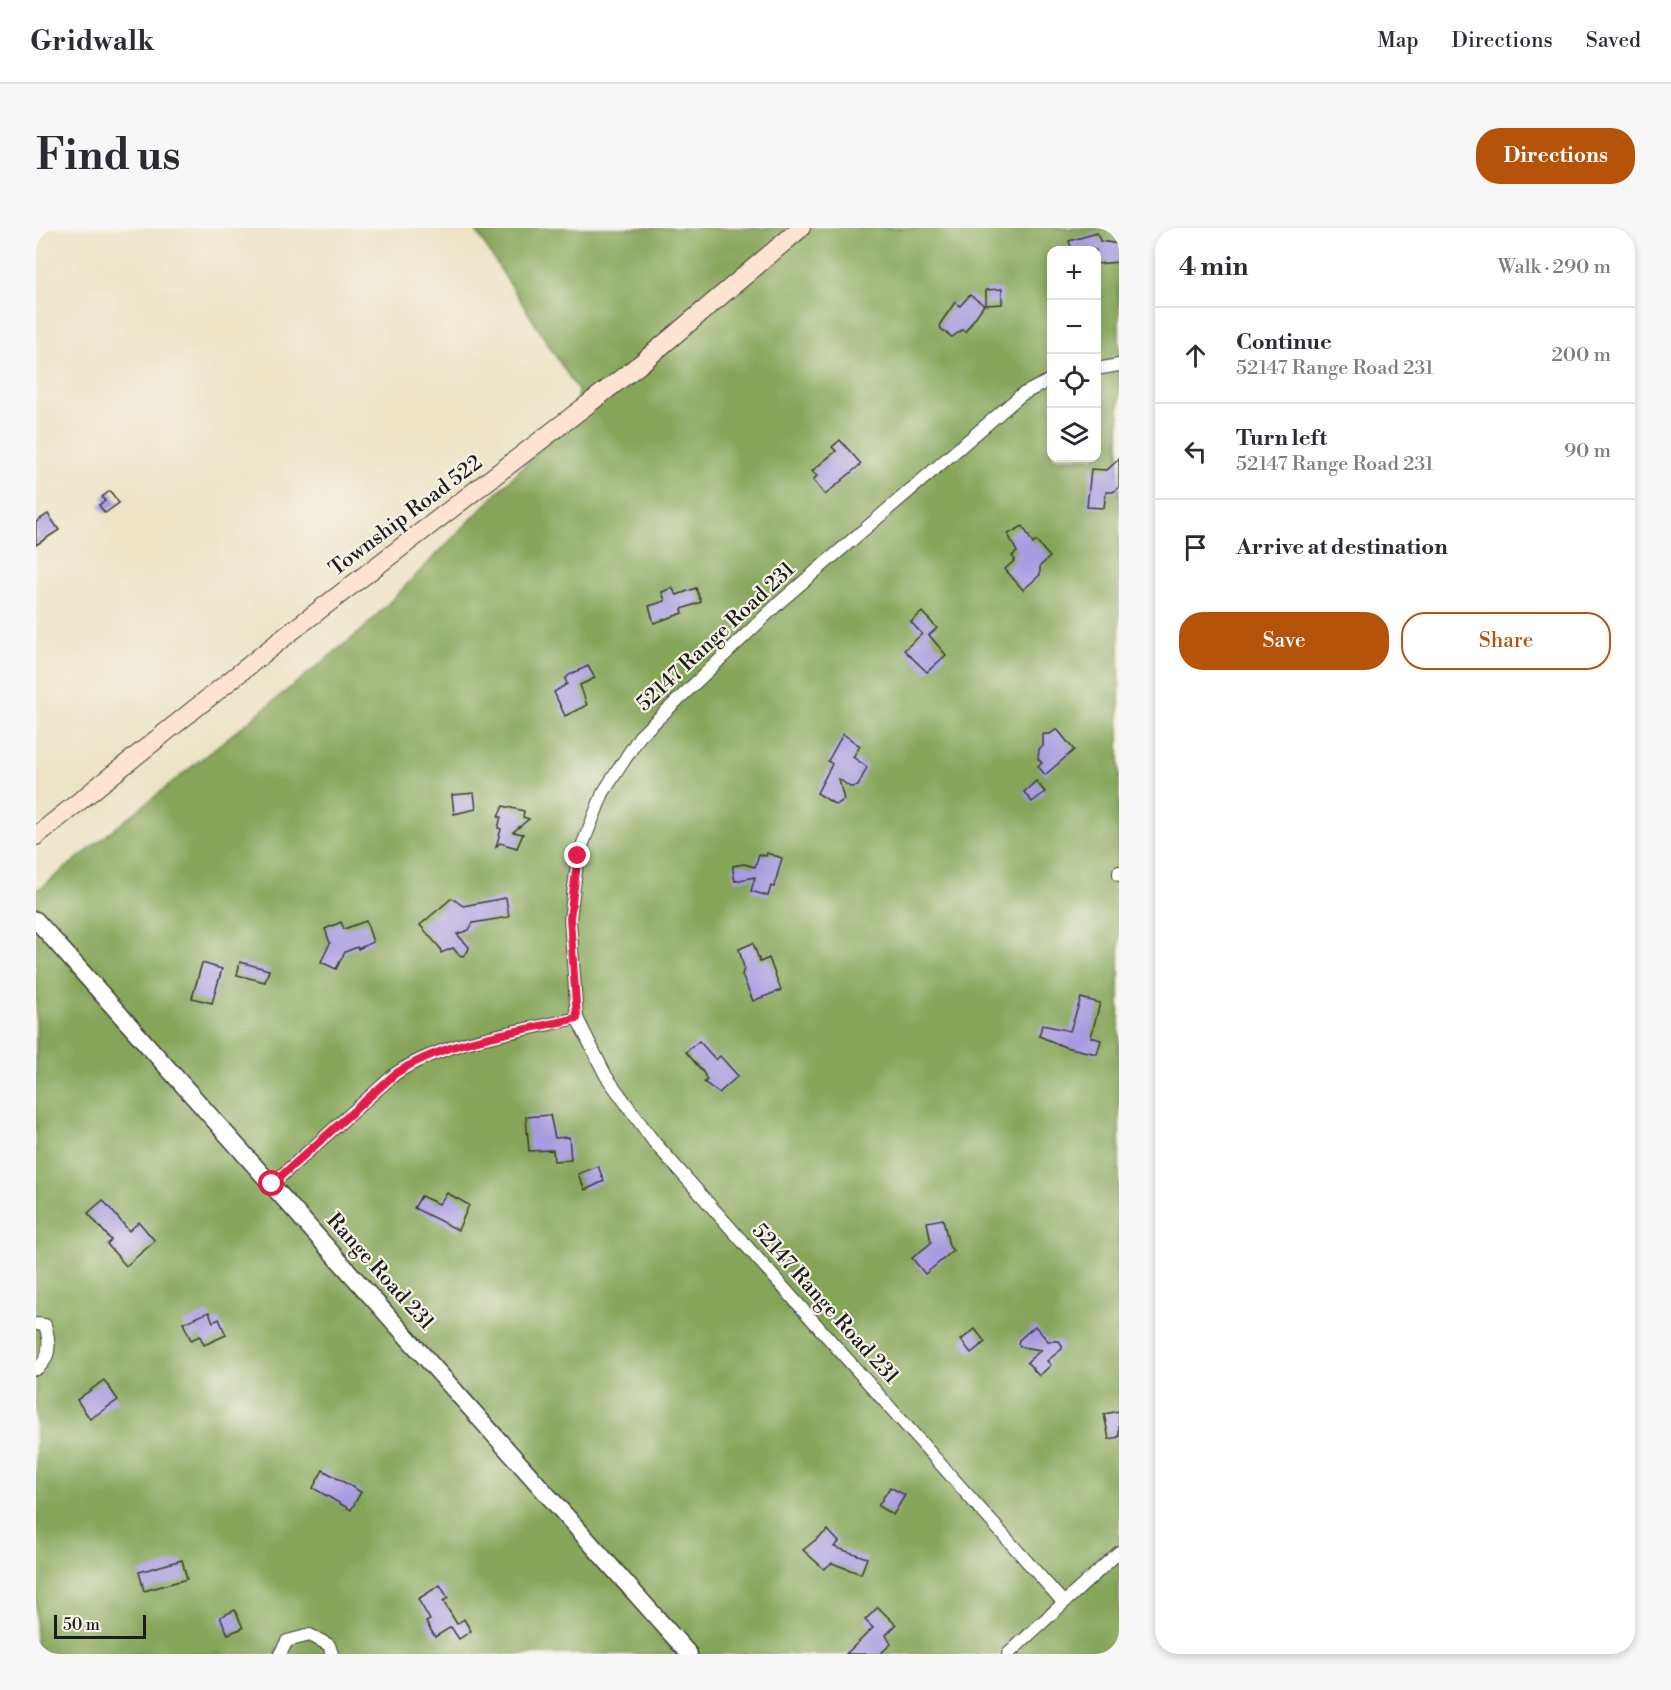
<!DOCTYPE html>
<meta charset="utf-8">
<style>
:root{--surface:#fff;--page:#f7f7f7;--text:#2b2b33;--muted:#7c7c81;--line:#e1e1e2;--accent:#b45309}
body{margin:0;font-family:"Libre Bodoni",serif;background:var(--page);color:var(--text)}
.controls{position:absolute;right:18px;top:18px;display:grid;overflow:hidden;border-radius:12px;box-shadow:0 3px 9px #0003}
.controls button{width:54px;height:54px;display:grid;place-items:center;padding:0;border:0;border-bottom:2px solid var(--line);background:var(--surface);color:var(--text);font:30px sans-serif}
.scale{position:absolute;left:18px;bottom:15px;width:92px;box-sizing:border-box;padding-left:6px;border:3px solid #1c1c1c;border-top:0;font-size:16px;line-height:21px;white-space:nowrap;color:#1c1c1c;-webkit-text-stroke:4px #f7f3e8;paint-order:stroke}
.stop{position:absolute;width:18px;height:18px;margin:-14px;border:4px solid #e11d48;border-radius:50%;background:#fff}
.stop.end{background:#e11d48;border-color:#fff;box-shadow:0 2px 6px #0008}
.list{margin:0;padding:0;list-style:none}
h2{display:flex;justify-content:space-between;align-items:center;height:78px;margin:0;padding:0 24px;font-size:26px}
h2 small{font-size:20px;font-weight:400;color:var(--muted)}
.list li{display:grid;grid-template-columns:39px 1fr auto;gap:18px;align-items:center;box-sizing:border-box;height:96px;padding:0 24px;border-top:2px solid var(--line)}
.list b{display:block;font-size:22px;white-space:nowrap}
.list p{margin:0;font-size:20px;white-space:nowrap;color:var(--muted)}
.list em{font-size:20px;font-style:normal;color:var(--muted)}
.actions{display:flex;gap:12px;padding:18px 24px}
.actions a{flex:1;padding:14px 0;border:2px solid var(--accent);border-radius:24px;text-align:center;font-size:21px;color:var(--accent)}
.actions .main{background:var(--accent);color:#fff}
.icon{flex:none;width:33px;height:33px;fill:none;stroke:currentColor;stroke-width:2;stroke-linecap:round;stroke-linejoin:round}
.map{position:relative;flex:none;width:1083px;height:1426px;overflow:hidden;border-radius:24px}
header{display:flex;align-items:center;gap:36px;box-sizing:border-box;height:84px;padding:0 30px;background:var(--surface);border-bottom:2px solid var(--line)}
header strong{font-size:28px}
nav{display:flex;gap:33px;margin-inline-start:auto;font-size:21px}
.intro{display:flex;align-items:center;justify-content:space-between;box-sizing:border-box;height:144px;padding:0 36px}
h1{margin:0;font-size:42px}
.button{padding:15px 27px;border-radius:24px;background:var(--accent);color:#fff;font-size:21px;font-weight:700}
main{display:flex;gap:36px;padding:0 36px}
aside{flex:1;background:var(--surface);border-radius:24px;box-shadow:0 3px 9px #0003}
.map>svg:first-child{display:block}
.forest{fill:#85a559;stroke:#50603a;stroke-width:1.5;fill-rule:evenodd}
.building{fill:#a89be1}
.lines{fill:none;stroke-linecap:round;stroke-linejoin:round}
.minor-casing{stroke:#3b3a36;stroke-width:14}
.tertiary-casing{stroke:#3b3a36;stroke-width:19}
.secondary-casing{stroke:#3b3a36;stroke-width:20}
.minor{stroke:#fff;stroke-width:12}
.tertiary{stroke:#fff;stroke-width:16}
.secondary{stroke:#fde4d0;stroke-width:18}
.route{stroke:#e11d48;stroke-width:8}
.labels{text-anchor:middle;dominant-baseline:central;stroke-width:4.5;stroke-linejoin:round;paint-order:stroke}
.street-label{font-size:21px;fill:#1c1c1c;stroke:#f7f3e8}
</style>
<header>
<strong>Gridwalk</strong>
<nav><a>Map</a><a>Directions</a><a>Saved</a></nav>
</header>
<div class="intro"><h1>Find us</h1><a class="button">Directions</a></div>
<main>
<div class="map">
<svg width="1083" height="1426" viewBox="0 0 1083 1426">
<rect width="100%" height="100%" fill="#f7f3e8"/>
<filter id="ink" filterUnits="userSpaceOnUse"><feTurbulence type="fractalNoise" baseFrequency=".0167" numOctaves="2"/><feDisplacementMap in="SourceGraphic" scale="12" xChannelSelector="R" yChannelSelector="G"/><feConvolveMatrix kernelMatrix="1 2 1 2 8 2 1 2 1" color-interpolation-filters="sRGB"/></filter>
<filter id="wash" filterUnits="userSpaceOnUse"><feTurbulence type="fractalNoise" baseFrequency=".008" numOctaves="4" result="noise"/><feDisplacementMap in="SourceGraphic" scale="24" xChannelSelector="R" yChannelSelector="G"/><feGaussianBlur stdDeviation="1.35" result="paint"/><feColorMatrix in="noise" values="0 0 0 0 0 0 0 0 0 0 0 0 0 0 0 0 0 1.4 0 .05"/><feComposite in="paint" operator="in"/></filter>
<g filter="url(#wash)">
<rect width="100%" height="100%" fill="#ede4c6"/>
<path class="forest" d="M438,0h645v1426h-1083v-765l6,-2 320,-257 213,-216 3,-23zM1016,22h44v208h-44z"/>
<g id="blocks">
<g class="building">
<path d="M1061,5l3,8 19,3v18l-23,2v-14h-24l-3,-9z"/>
<path d="M966,61v15l-16,1v-15z"/>
<path d="M934,67l14,10 -19,27 -3,-2 -10,7 -11,-8 -1,-5 15,-22 5,4z"/>
<path d="M804,212l21,24 -36,31 -12,-15 4,-4 -5,-5 24,-20 -4,-4z"/>
<path d="M1083,231v28l-6,5h-7l-2,16 -17,-1 4,-38 16,1z"/>
<path d="M74,263l9,12 -14,10 -6,-8 6,-4 -3,-4z"/>
<path d="M12,286l11,16 -23,15v-23z"/>
<path d="M987,298l10,18 3,-3 14,16 -10,9v9l-17,15 -18,-21 10,-9 -3,-4 5,-4 -9,-18z"/>
<path d="M636,360l5,7 19,-7 5,14 -19,7 1,4 -29,10 -5,-17 16,-5 -3,-9z"/>
<path d="M886,384l15,16 -8,7 17,20 -19,17 -23,-22 18,-16 -11,-12z"/>
<path d="M552,438l7,12 -15,7 7,20 -22,11 -11,-24 13,-8 -2,-5 4,-4z"/>
<path d="M1021,501l17,21 -29,25 -7,-9 4,-3 -4,-4 1,-10 4,-3v-12h7z"/>
<path d="M807,506l17,12 -7,11 14,10 -9,19 -8,1 -11,-8 5,21 -8,5 -19,-12 15,-29 -4,-3z"/>
<path d="M1000,553l9,11 -13,10 -8,-10z"/>
<path d="M438,565l2,16 -22,5 -2,-19z"/>
<path d="M467,578l21,5 -1,6 6,2 -16,13 10,2 -6,14 -17,-5 -4,4 5,-18 -3,-1 3,-11h-3z"/>
<path d="M731,625l15,5 -8,29 -3,-1 -3,10 -17,-5 4,-14 -20,4 -2,-9v-6l11,-2 11,3 4,-13 7,2z"/>
<path d="M416,670l11,8 43,-8 3,19 -36,6 -4,7 -12,4 12,13 -1,4 -5,5 -4,-1 -6,-7 -12,5 -1,-5 -20,-23z"/>
<path d="M330,693l7,21 -15,7 -1,-2 -12,5 -9,17 -15,-7 9,-19 -5,-14 16,-7 3,7z"/>
<path d="M717,715l7,19 9,-4 12,32 -28,11 -11,-26 2,-7 -5,-19z"/>
<path d="M204,734l29,8 -4,12 -28,-7z"/>
<path d="M166,735l20,6 -10,34 -20,-5z"/>
<path d="M1045,770l19,5 -9,34 10,3 -4,14 -32,-7 -26,-11 3,-11 28,6z"/>
<path d="M663,813l17,19 4,-4 18,20 -19,17 -15,-11 3,-2 -4,-8 -17,-20z"/>
<path d="M514,887l5,23 14,-1 2,23 -17,1 -1,-11 -24,1 -3,-34z"/>
<path d="M562,938l6,15 -19,9 -7,-16z"/>
<path d="M411,965l22,12 -11,25 -44,-22 7,-12 18,8z"/>
<path d="M67,972l26,31 10,-9 16,19 -29,25 -19,-22 4,-4 -23,-27z"/>
<path d="M907,991l6,27 4,5 -28,23 -13,-16 19,-15 -4,-21z"/>
<path d="M173,1084l4,10 6,-3 7,16 -22,10 -4,-9 -9,4 -8,-17z"/>
<path d="M999,1098l13,15h11l3,4v4l-15,12 4,4 -12,11 -12,-14 14,-12 -19,-3 -4,-3 1,-4z"/>
<path d="M939,1101l10,13 -14,11 -10,-13z"/>
<path d="M68,1152l14,20 -28,19 -13,-19z"/>
<path d="M1083,1183v26l-10,2 -5,-25z"/>
<path d="M287,1242l38,22 -10,18 -38,-22z"/>
<path d="M854,1259l15,8 -12,20 -15,-9z"/>
<path d="M792,1302l11,12 -5,5 33,11 -6,16 -29,-11 -8,6 -21,-19z"/>
<path d="M146,1332l5,19 -43,12 -5,-19z"/>
<path d="M404,1357l8,13 -5,3 14,23 7,-5 7,12 -12,8 -8,-12 -16,10 -9,-15 4,-2 -12,-21z"/>
<path d="M842,1379l18,18 -10,10 5,9 -11,10h-34l27,-26 -8,-8z"/>
<path d="M199,1382l8,18 -15,6 -8,-17z"/>
</g>
</g>
</g>
<g filter="url(#ink)">
<use href="#blocks" fill-opacity="0" stroke="#3b3a36" stroke-width="1.5"/>
<g class="lines">
<g class="minor-casing">
<g id="minor">
<path d="M1060,141l23,-4"/>
<path d="M1016,151l-31,16 -240,206 -141,135 -37,57 -25,63 -8,63 7,99 29,58 48,66 409,460"/>
<path d="M1083,644v3"/>
<path d="M236,956l123,-110c50,-34 124,-42 182,-56"/>
<path d="M0,1096l9,1c5,16 7,34 -9,44"/>
<path d="M244,1426l7,-13 23,-6 19,10 3,9"/>
<path d="M972,1426l111,-102"/>
</g>
</g>
<g class="tertiary-casing">
<path id="tertiary" d="M0,692l653,734"/>
</g>
<g class="secondary-casing">
<path id="secondary" d="M0,608l256,-205 347,-266 162,-137"/>
</g>
<use href="#minor" class="minor"/>
<use href="#tertiary" class="tertiary"/>
<use href="#secondary" class="secondary"/>
</g>
</g>
<g class="lines" filter="url(#ink)">
<path class="route" d="M236,956l123,-110c50,-34 124,-42 182,-56l-7,-100 8,-62"/>
</g>
<g class="labels">
<g class="street-label">
<text transform="translate(370 288) rotate(-37)">Township Road 522</text>
<text transform="translate(680 409) rotate(-43)">52147 Range Road 231</text>
<text transform="translate(344 1044) rotate(48)">Range Road 231</text>
<text transform="translate(789 1076) rotate(48)">52147 Range Road 231</text>
</g>
</g>
</svg>
<div class="controls">
<button>+</button>
<button>−</button>
<button><svg class="icon" aria-label="locate" viewBox="0 0 24 24"><circle cx="12" cy="12" r="6"/><path d="M12 2v4M12 18v4M2 12h4M18 12h4"/></svg></button>
<button><svg class="icon" aria-label="layers" viewBox="0 0 24 24"><path d="M12 4l9 5-9 5-9-5zM3 14l9 5 9-5"/></svg></button>
</div>
<div class="scale">50 m</div>
<div class="stop" style="left:236px;top:956px"></div>
<div class="stop end" style="left:542px;top:628px"></div>
</div>
<aside>
<h2>4 min<small>Walk · 290 m</small></h2>
<ul class="list">
<li><svg class="icon" aria-label="ahead" viewBox="0 0 24 24"><path d="M12 20V5M6 11l6-6 6 6"/></svg><div><b>Continue</b><p>52147 Range Road 231</p></div><em>200 m</em></li>
<li><svg class="icon" aria-label="left" viewBox="0 0 24 24"><path d="M17 20v-9H6M10 6l-5 5 5 5"/></svg><div><b>Turn left</b><p>52147 Range Road 231</p></div><em>90 m</em></li>
<li><svg class="icon" aria-label="arrive" viewBox="0 0 24 24"><path d="M6 21V4h12l-3 4 3 4H6"/></svg><div><b>Arrive at destination</b></div></li>
</ul>
<div class="actions"><a class="main">Save</a><a>Share</a></div>
</aside>
</main>
